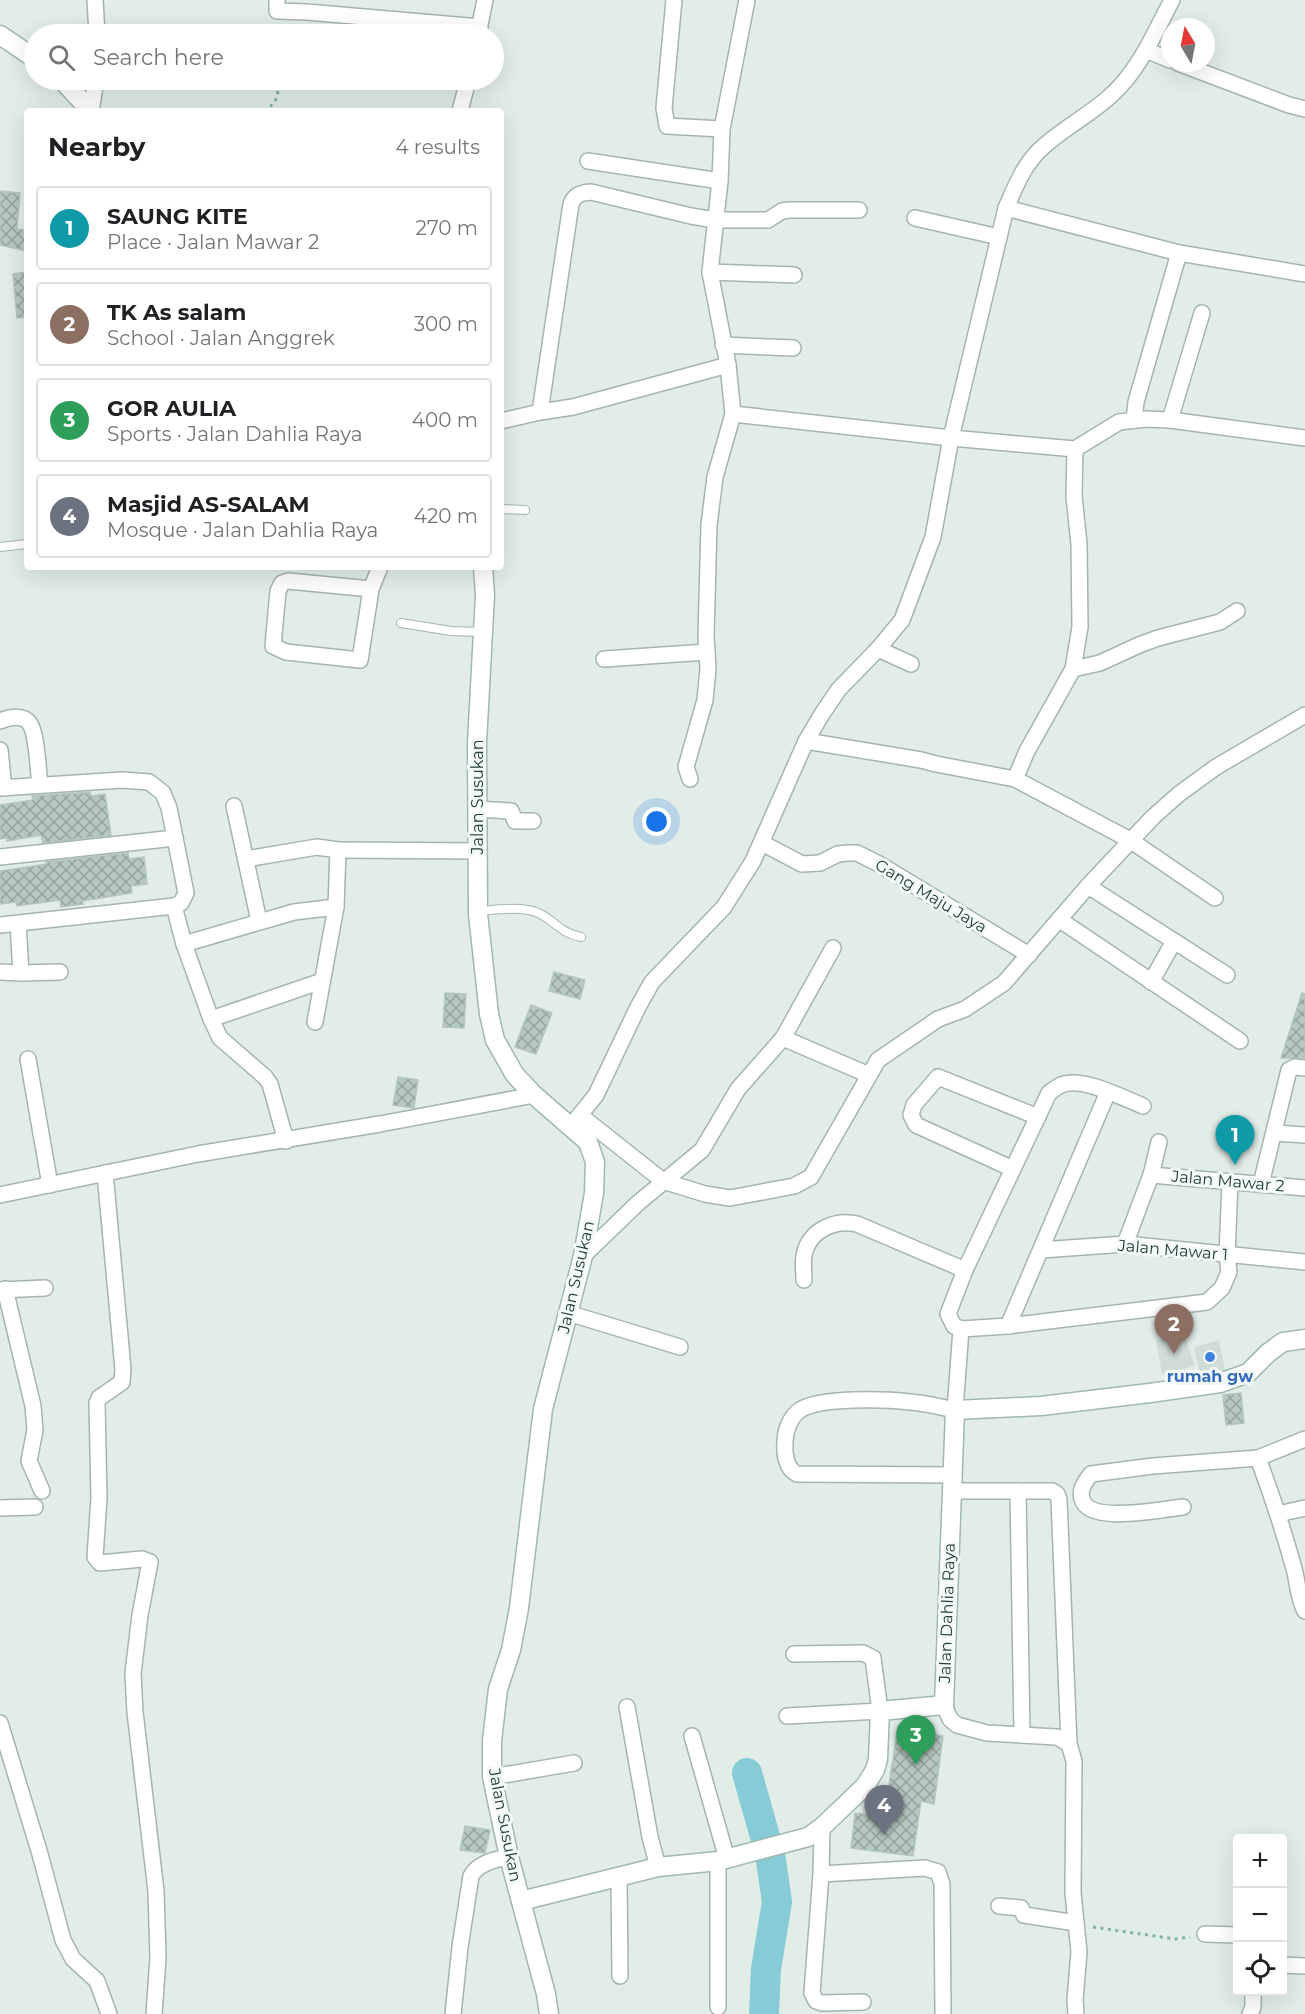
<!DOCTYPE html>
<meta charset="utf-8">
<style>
:root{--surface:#fff;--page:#f6f6f6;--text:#202124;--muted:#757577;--line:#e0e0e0;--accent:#824939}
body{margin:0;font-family:Montserrat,sans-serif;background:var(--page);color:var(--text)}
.controls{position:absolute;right:18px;bottom:18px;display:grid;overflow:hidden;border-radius:6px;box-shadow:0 6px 24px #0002}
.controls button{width:54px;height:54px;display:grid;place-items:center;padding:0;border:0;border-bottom:2px solid var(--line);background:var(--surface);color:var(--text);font:30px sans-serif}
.compass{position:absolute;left:1161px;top:18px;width:54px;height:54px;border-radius:50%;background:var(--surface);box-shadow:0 6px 24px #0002;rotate:350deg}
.you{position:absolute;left:657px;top:822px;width:21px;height:21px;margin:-15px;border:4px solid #fff;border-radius:50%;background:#1a73e8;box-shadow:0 0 0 9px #1a73e833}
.badge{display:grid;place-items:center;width:39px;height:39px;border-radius:50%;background:var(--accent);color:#fff;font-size:20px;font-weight:700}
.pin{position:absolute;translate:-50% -50px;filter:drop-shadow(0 2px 3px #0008)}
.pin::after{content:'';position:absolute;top:32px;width:21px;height:18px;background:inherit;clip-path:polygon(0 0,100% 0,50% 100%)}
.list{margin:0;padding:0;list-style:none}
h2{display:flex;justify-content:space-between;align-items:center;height:78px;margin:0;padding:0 24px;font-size:26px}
h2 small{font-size:20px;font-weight:400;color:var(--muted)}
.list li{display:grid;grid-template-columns:39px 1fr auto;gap:18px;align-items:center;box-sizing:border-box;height:84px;margin:0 12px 12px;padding:0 12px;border:2px solid var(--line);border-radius:6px}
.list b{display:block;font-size:22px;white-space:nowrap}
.list p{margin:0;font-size:20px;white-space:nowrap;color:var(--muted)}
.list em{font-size:20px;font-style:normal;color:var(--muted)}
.icon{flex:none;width:33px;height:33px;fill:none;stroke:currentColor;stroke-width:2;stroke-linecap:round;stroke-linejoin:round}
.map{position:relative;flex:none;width:1305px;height:2014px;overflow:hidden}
.search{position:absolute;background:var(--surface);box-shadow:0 6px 24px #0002;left:24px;top:24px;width:480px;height:66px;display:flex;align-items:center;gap:15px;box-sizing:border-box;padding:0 21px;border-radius:33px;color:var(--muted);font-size:22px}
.panel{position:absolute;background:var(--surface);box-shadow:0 6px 24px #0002;left:24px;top:108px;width:480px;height:462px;border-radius:6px}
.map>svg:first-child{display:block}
.built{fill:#d0ddd7}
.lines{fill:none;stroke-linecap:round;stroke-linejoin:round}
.river{stroke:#86cbd5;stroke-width:30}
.building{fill:url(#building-cross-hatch);stroke:#b4c7bf;stroke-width:1.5}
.lane-casing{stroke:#a4b5af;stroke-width:10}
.street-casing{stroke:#a4b5af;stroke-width:18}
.secondary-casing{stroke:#9fb9b0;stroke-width:21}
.path{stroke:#80b3a2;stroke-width:3;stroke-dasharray:3 4.5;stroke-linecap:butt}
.lane{stroke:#fff;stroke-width:8}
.street{stroke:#fff;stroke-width:15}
.secondary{stroke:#fff;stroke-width:18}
.shop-dot{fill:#3f7fe0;stroke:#f3f9f6;stroke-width:2}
.labels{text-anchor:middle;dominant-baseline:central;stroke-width:6;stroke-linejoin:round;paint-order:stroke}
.street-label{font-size:16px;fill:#213f36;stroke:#f3f9f6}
.shop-label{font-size:16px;font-weight:bold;fill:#366cbe;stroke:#f3f9f6}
</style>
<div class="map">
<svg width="1305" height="2014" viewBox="0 0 1305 2014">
<defs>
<pattern id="building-cross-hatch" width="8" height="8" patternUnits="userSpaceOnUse" patternTransform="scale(1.5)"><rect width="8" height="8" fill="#b7c8c1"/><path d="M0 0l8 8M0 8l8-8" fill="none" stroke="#94a49e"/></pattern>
</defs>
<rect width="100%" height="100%" fill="#e2ede8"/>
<g class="built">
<path d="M1183,1332l12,34 -33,8 -6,-33z"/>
<path d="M1219,1340l6,31 -25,5 -6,-29z"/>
</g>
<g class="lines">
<path class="river" d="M747,1773l23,81 7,48 -11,67 -2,45"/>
</g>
<g class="building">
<path d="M0,191l20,2 -3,36 10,1v21l-27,-6z"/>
<path d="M27,272v45l-10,1 -4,-44z"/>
<path d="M90,792l1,4 14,-2 6,41 -68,8 -2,-8 -34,6v-3l-7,1v-34l33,-5 -1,-4z"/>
<path d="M128,853l1,6 15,-2 2,16 1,11 -16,2 1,7 -50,8 1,3 -22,3 -1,-7 -43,6 -1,-4 -16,2v-33l47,-7 -1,-2z"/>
<path d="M554,972l31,8 -5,19 -31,-8z"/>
<path d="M445,993l21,1 -2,34 -21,-1z"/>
<path d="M1302,993l3,1v64h-24z"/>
<path d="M531,1005l21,8 -16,41 -21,-7z"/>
<path d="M398,1077l20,3 -4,28 -21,-3z"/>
<path d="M1241,1393l3,30 -18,2 -3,-30z"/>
<path d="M898,1726l45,10 -9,68 -13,-3 -8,55 -62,-8 4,-35 29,4z"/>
<path d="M465,1826l25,4 -5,23 -25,-3z"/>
</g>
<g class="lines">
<g class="lane-casing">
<g id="lane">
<path d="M501,509l24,1"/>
<path d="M0,547l27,-3"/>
<path d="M401,623l50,8 31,1"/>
<path d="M479,911c17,-1 40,-5 57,1 18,7 23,21 45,25"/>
</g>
</g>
<g class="street-casing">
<g id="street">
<path d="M95,0l2,34"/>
<path d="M277,0v11l30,1 173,15"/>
<path d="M674,0l-10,108 3,18 55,3"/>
<path d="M478,34l7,-34"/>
<path d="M1146,50l24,10"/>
<path d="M1178,63l111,42 16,4"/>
<path d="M91,111l5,-31"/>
<path d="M460,111l8,-31"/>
<path d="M588,161l132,20"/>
<path d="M1006,208l173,45 126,21"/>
<path d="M915,218l84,19"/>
<path d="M710,272l84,3"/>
<path d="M723,345l70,3"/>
<path d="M540,412l31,-208c4,-10 10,-11 20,-12l100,24 24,4h53l14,-9 7,-1h70"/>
<path d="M733,414l218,24 124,11 44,-27 27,-3 24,1 135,18"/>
<path d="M1134,420l2,-18 43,-149"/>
<path d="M1170,420l32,-107"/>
<path d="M501,421l39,-9 33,-5 155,-42"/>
<path d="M371,589l-83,-8 -6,2 -4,8 -5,55 13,6 74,8 11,-71 9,-22"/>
<path d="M878,649l33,15"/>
<path d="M604,659l103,-7"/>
<path d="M1073,669l27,-6 39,-18 19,-7 62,-16 17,-11"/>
<path d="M0,721c9,-4 24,-7 30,3 7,10 8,47 10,60"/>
<path d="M806,741l115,19 15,4 79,15 115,61 85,58"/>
<path d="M0,750l4,38"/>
<path d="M690,779l-4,-12 19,-67 3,-31 -2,-33 3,-111 6,-48 18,-63 -5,-49 -18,-93 10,-91 2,-52 25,-129"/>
<path d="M1015,779l12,-28 46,-82 7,-42 -1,-83 -5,-48 1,-47"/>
<path d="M0,788l122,-8 27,2 14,11 6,15 17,85 -5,10 -7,3 -174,19"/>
<path d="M234,806l25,115"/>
<path d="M477,809l34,2 4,10h18"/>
<path d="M762,843l40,21 18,-1 18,-9 9,-1h10l22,11 150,91"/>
<path d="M338,850l139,1"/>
<path d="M0,857l175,-19"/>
<path d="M246,859l71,-12 21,3 -2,57 -21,115"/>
<path d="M1088,886l139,89"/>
<path d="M174,906l10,38 27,75 9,19 45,39 5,7 16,57"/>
<path d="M1060,920l180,121"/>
<path d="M18,924l3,49 39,-1"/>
<path d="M184,944l110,-32 42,-5"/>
<path d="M0,972l21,1"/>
<path d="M1151,982l23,-41"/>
<path d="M211,1019l111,-38"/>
<path d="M783,1038l86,37"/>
<path d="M28,1059l22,126"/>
<path d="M1143,1106c-20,-8 -61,-30 -82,-21 -4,2 -8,5 -12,8l-84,177 -17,44 6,12 7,3 47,-3 199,-24 15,-14 7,-16 -2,-17 3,-73"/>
<path d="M581,1116l82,65 42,13 25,4 64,-12 17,-9 67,-117 60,-41 27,-10 39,-26 84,-97 65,-69 26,-23 37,-27 89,-52"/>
<path d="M571,1126l25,-31 42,-88 14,-25 72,-75 29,-46 53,-120 16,-27 17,-25 39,-40 24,-29 31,-83 18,-99 55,-230c10,-23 19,-46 38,-62 25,-22 57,-37 79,-63 21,-24 34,-55 49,-83"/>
<path d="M1275,1133l30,2"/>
<path d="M1013,1169l-97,-44 -5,-10 3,-10 24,-28 100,40"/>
<path d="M105,1173l18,196 -1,13 -23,16 -2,5 2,95 -4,59 5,6 42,-4 8,3 -10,53 -7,58 2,39 21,179 2,67 -4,56"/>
<path d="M1151,1175l154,13"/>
<path d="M1261,1184l28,-114 6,-3 10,1"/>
<path d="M0,1195l198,-41 182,-30 154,-29"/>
<path d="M1125,1244l26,-69 8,-33"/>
<path d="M1041,1250l84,-6 180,18"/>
<path d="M583,1256l55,-53 64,-53 36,-61 45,-51 50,-90"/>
<path d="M804,1280c0,-9 -2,-20 1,-29 7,-22 31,-32 52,-27l108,46"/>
<path d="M5,1289l28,117 2,24 -6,31 13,30"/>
<path d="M0,1290l45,-2"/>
<path d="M568,1313l112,34"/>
<path d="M1008,1326l100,-234"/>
<path d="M1258,1458c13,35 25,71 35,107 5,15 4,32 12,46"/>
<path d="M953,1475l-156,-1c-11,-5 -13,-21 -12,-32 0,-11 5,-25 15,-32 20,-13 85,-11 110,-8 15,1 30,5 45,8l6,-81"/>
<path d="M952,1491h100l5,3 2,5 10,245"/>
<path d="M1018,1491l4,244"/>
<path d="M1183,1507c-21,2 -94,18 -101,-8 -3,-10 3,-17 9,-25l62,-8 105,-8 47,-19"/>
<path d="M0,1508l35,-1"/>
<path d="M1278,1514l27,-6"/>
<path d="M944,1705l6,14 7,6 30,8 70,4 12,7 5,17 -1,132 6,59 -4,48 1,14"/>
<path d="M627,1707l23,130 8,30"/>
<path d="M787,1716l93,-5 -7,-53 -10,-5 -69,1"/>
<path d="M0,1723l40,131 23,86 10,19 24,22 12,33"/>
<path d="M692,1736l35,123"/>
<path d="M492,1777l82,-14"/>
<path d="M822,1827l-1,47 -9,119 4,8 6,2 41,-1"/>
<path d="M821,1874l104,-6 13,4 4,12 1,129"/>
<path d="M619,1878l1,98"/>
<path d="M999,1906l22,2 3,7 52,8"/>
<path d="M1205,1934l33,1"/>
<path d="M1282,1965l23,1"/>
<path d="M718,2007v-146"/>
<path d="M453,2014l7,-67 11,-71c7,-13 24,-17 38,-19"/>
<path d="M1250,2014l3,-7v-15"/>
</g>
</g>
<g class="secondary-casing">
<g id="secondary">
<path d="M0,35l34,23"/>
<path d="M62,80l29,31"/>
<path d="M483,567l2,28 -8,148 1,171 11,100 6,26 20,35 19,20 54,47 7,20 -1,31 -11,63 -40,153 -24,199 -8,42 -13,39 -6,52v36l17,80 37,137 3,20"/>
<path d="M521,1901l137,-34 60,-6 90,-24 14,-10 43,-41 10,-16 3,-11 2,-48 64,-6 11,-295 86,-4 109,-13 70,-10 28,-10 20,-20 15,-11 22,-3"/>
</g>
</g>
<g class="path">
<path d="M277,24v10"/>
<path d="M264,111c15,-10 14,-15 14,-31"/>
<path d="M1093,1927l82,12 15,-2"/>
</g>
<use href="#lane" class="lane"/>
<use href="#street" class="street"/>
<use href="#secondary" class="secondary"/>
</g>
<circle class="shop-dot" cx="1210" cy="1357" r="6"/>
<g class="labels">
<g class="street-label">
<text transform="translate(477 797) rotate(-90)">Jalan Susukan</text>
<text transform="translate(931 896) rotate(31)">Gang Maju Jaya</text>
<text transform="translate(1228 1181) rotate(5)">Jalan Mawar 2</text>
<text transform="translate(1173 1250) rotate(5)">Jalan Mawar 1</text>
<text transform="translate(576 1277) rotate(-77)">Jalan Susukan</text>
<text transform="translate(947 1613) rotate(-88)">Jalan Dahlia Raya</text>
<text transform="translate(505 1825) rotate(79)">Jalan Susukan</text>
</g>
<g class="shop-label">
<text x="1210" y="1376">rumah gw</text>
</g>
</g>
</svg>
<div class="controls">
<button>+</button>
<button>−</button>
<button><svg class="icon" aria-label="locate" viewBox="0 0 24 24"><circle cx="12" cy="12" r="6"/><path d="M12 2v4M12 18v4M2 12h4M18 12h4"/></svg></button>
</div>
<svg class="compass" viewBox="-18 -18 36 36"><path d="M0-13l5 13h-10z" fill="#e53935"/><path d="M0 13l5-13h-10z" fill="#757577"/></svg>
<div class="you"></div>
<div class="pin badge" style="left:1235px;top:1165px;background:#0f9aa8">1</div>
<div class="pin badge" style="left:1174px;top:1354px;background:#8d6e63">2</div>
<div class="pin badge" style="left:916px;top:1765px;background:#2e9e5b">3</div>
<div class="pin badge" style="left:884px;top:1835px;background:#6b7280">4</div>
<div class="search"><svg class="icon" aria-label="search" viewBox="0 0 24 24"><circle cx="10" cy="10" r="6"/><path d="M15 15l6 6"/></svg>Search here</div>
<section class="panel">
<h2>Nearby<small>4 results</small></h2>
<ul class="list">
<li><span class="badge" style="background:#0f9aa8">1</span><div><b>SAUNG KITE</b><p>Place · Jalan Mawar 2</p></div><em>270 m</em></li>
<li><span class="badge" style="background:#8d6e63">2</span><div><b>TK As salam</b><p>School · Jalan Anggrek</p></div><em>300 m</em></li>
<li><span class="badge" style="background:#2e9e5b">3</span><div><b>GOR AULIA</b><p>Sports · Jalan Dahlia Raya</p></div><em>400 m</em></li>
<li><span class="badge" style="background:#6b7280">4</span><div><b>Masjid AS-SALAM</b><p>Mosque · Jalan Dahlia Raya</p></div><em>420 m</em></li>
</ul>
</section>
</div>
